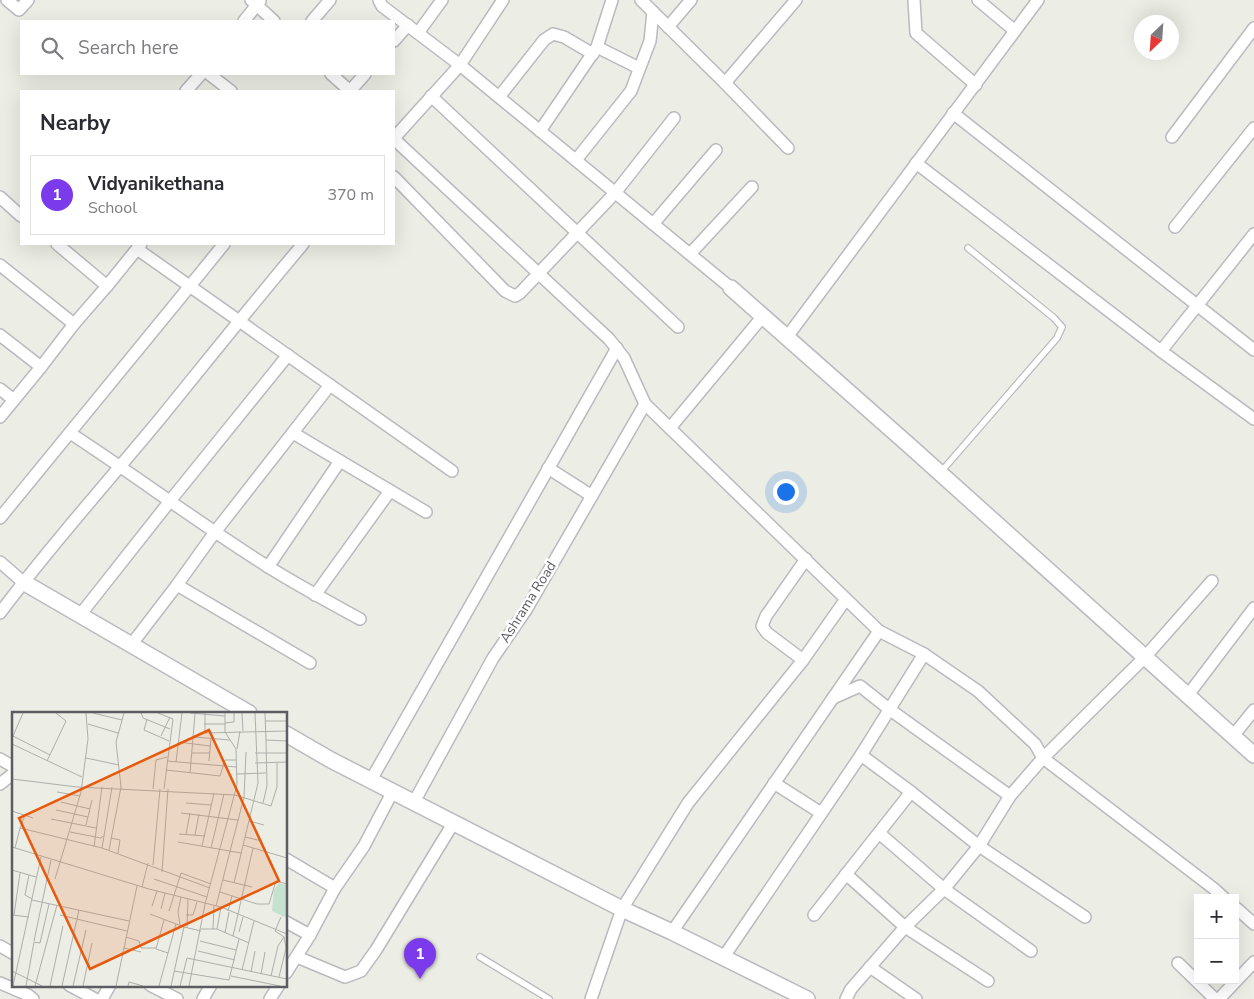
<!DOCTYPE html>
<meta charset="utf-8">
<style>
:root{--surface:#fff;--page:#f2f2f3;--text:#2b2b33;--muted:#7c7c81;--line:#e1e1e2;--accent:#7c3aed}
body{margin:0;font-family:"Nunito Sans",sans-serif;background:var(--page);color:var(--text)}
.controls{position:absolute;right:15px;bottom:15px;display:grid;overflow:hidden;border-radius:0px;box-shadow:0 5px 20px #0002}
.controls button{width:45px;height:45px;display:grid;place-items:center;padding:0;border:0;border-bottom:1px solid var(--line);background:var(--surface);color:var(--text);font:25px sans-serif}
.compass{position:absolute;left:1134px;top:15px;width:45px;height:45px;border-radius:50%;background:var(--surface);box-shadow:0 5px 20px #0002;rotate:205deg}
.you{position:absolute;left:785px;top:491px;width:18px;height:18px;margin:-12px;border:4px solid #fff;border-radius:50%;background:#1a73e8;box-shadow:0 0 0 8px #1a73e833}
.badge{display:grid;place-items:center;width:32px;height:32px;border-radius:50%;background:var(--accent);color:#fff;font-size:16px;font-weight:700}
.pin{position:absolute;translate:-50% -41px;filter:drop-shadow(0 1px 2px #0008)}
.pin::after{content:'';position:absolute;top:26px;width:18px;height:15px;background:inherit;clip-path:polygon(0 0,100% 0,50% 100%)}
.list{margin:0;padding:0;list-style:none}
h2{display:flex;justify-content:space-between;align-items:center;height:65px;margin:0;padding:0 20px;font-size:21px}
h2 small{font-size:16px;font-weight:400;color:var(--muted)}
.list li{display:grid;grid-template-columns:32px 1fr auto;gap:15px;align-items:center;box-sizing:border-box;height:80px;margin:0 10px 10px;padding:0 10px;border:1px solid var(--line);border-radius:0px}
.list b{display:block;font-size:19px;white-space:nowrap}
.list p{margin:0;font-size:16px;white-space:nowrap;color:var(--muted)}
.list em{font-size:16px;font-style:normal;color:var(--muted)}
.icon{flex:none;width:28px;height:28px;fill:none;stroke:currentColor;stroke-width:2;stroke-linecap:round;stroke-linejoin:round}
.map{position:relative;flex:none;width:1254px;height:999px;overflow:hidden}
.search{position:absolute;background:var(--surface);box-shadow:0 5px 20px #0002;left:20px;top:20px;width:375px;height:55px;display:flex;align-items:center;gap:12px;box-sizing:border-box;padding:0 18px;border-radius:0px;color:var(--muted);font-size:19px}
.panel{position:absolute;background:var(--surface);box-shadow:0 5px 20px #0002;left:20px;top:90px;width:375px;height:155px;border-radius:0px}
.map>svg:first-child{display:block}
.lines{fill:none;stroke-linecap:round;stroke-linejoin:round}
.lane-casing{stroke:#b9babf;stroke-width:8}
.street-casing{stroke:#b9babf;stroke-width:14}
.secondary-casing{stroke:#babac1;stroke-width:18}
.lane{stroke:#fff;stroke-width:5.5}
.street{stroke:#fff;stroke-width:11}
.secondary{stroke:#fff;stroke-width:15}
.labels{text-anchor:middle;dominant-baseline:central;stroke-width:5;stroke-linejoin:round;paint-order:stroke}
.street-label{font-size:14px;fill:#5c5d63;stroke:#fff}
.inset-road{fill:none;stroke:#aeafac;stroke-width:1}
.view{fill:#e8590c;fill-opacity:0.15;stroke:#e8590c;stroke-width:2.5}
.inset-edge{fill:none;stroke:#5c5d63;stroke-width:2.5}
</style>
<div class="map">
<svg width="1254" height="999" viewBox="0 0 1254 999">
<rect width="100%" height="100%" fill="#ecede4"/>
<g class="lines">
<g class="lane-casing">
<g id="lane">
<path d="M940,473l117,-135 5,-11 -8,-9 -86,-70"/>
<path d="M480,957l69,42"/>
</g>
</g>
<g class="street-casing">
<g id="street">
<path d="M7,0l12,10 9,-10"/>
<path d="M251,0l23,21"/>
<path d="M379,0l3,6 78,59 271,223"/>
<path d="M641,0l84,83 63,65"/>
<path d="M914,0l2,33 60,52"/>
<path d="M978,0l37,31"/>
<path d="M244,21l16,-20"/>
<path d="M312,21l18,-21"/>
<path d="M668,27l23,-27"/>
<path d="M418,33l24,-33"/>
<path d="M394,41l14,-16"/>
<path d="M597,47l42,21"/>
<path d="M209,74l22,17"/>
<path d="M331,74l19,17"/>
<path d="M725,83l71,-83"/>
<path d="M186,91l15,-17"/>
<path d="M350,91l15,-17"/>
<path d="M431,96l247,231"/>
<path d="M499,97l45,-57 9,-6 11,3 29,17"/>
<path d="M953,113l301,237"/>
<path d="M540,131l57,-84 15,-47"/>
<path d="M1172,137l82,-109"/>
<path d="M394,138l66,-73 43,-65"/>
<path d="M394,139l215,200 15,19 21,46 234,227 45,23 54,37 57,53 8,14 170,130 11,10"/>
<path d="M576,160l55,-69 19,-50 3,-29"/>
<path d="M916,163l245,188 93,68"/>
<path d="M394,177l111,114 10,5 5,-3 95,-100 59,-75"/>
<path d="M0,197l21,19"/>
<path d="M653,224l63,-74"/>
<path d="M1175,227l79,-99"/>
<path d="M57,244l50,42"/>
<path d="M137,249l315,222"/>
<path d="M690,254l62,-67"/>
<path d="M0,265l74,59"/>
<path d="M0,335l41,32"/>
<path d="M787,337l251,-337"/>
<path d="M1161,351l93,-117"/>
<path d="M0,389l14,11"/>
<path d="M0,417l41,-50 33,-43 33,-38 34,-42"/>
<path d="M670,428l93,-112"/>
<path d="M70,433c66,43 130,91 197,133 30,19 62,36 93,53"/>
<path d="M293,433l133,79"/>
<path d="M548,468l44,28"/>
<path d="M0,518l194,-237 30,-37"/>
<path d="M0,562l23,20"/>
<path d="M268,567l72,-106"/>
<path d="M177,585l133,78"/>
<path d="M315,595l75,-104"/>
<path d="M0,613c50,-67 106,-129 159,-193 48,-59 95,-118 144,-176"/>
<path d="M80,615l90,-114 118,-146"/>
<path d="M131,645l46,-60 38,-53 115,-147"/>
<path d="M803,660l-36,-27 -5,-7 4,-10 40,-57"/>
<path d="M1188,695l66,-87"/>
<path d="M833,698l27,-12 29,23 121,87"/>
<path d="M1233,736l21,-26"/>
<path d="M861,755l50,37 68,54 106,71"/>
<path d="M0,759l14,8"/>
<path d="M371,780l246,-432"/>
<path d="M774,783l47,30"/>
<path d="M0,784l14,-11"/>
<path d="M414,802l79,-144 33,-48 119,-206"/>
<path d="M879,833l65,56 87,62"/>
<path d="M286,859l49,29"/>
<path d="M846,874l59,53 83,54"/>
<path d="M1235,907l19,17"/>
<path d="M814,915l97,-123"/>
<path d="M286,922l24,13"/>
<path d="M672,932l207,-301"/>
<path d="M0,946l14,8"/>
<path d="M297,957l48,20 16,-6 15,-21 78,-128"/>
<path d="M723,958l138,-203 63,-101"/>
<path d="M1178,963l37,36"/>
<path d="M870,967l46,32"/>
<path d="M286,973l24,-38 25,-47 29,-42 29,-55"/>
<path d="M0,983l28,12 5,4"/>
<path d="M69,985l26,14"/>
<path d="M150,985l27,14"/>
<path d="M102,999l8,-14"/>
<path d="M203,999l8,-14"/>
<path d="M270,999l9,-14"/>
<path d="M591,999l31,-90 66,-106 115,-143 43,-61"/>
<path d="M846,999l5,-10 54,-62 39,-38 35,-43 31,-50 33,-38 102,-101 67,-76"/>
<path d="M1219,999l35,-37"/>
</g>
</g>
<g class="secondary-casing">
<g id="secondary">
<path d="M731,288l180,159 343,308"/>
<path d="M23,582l226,131"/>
<path d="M286,734l45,26 291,149 50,23 135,67"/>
</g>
</g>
<use href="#lane" class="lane"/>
<use href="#street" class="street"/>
<use href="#secondary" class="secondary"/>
</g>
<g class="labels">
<g class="street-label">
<text transform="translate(528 602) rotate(-58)">Ashrama Road</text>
</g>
</g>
<g transform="translate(12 712)">
<rect width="275" height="275" fill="#ecede4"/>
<path d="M267,171l8,2v33l-15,-7 2,-21z" fill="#c4e2ce"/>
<path class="inset-road" d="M11,1l-10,23 37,19M81,1l29,7M129,1l2,5 27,11M146,1l15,6 -9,70M178,1l35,3M193,1v20l82,-2M230,1l1,18M253,1l1,27M135,7l-3,11 25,11M253,9h22M213,11l9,-1v-9M76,12l30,9M192,12h21M149,24l9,-19M182,25l36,3M166,30l32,4M0,32l70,33M225,37l3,-18M180,41h18M243,41h32M74,46l33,7M35,49l19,-40 -10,-8M155,49l69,6M197,49l2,-23M164,50l6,-49M243,51l32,-1M154,58l54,6 5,-16h11M178,61l5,-59M224,62l30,-1M0,67l65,8 158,8 36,11 6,-19v-24M141,77l3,-29 11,-3M45,80l23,4M49,90l29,7M174,91l25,2M251,91l4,-17 -1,-46 21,1M44,98l32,7M0,99l21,7M169,101l57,7M13,103l-5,13 82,20 108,40M39,107l45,9M237,109l15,4M74,113l6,-25M58,120l31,6 2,-2M167,122l26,2M174,122l4,-21M183,123l4,-21M233,125l17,4M99,126l9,2 -2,13M166,130l63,11M231,133l44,13M190,134l12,-53M0,135l137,42 72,18 66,27M82,135l8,-60M3,136l5,-20M90,136l10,-61M199,136l13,-54M97,138l12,-63 -5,-45 8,-29M141,153l7,-76M0,158l24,7M150,160l6,-83M17,163l-4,20 7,4M43,167l26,-87 7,-53 -2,-26M142,167l53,18M211,168l29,7M222,171l24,-100 -3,-70M130,175l6,-24M208,180l37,12h12l7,-23 11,3M20,188l97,21M140,194l5,-15M204,194l28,-109 2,-45M149,197l4,-16M157,199l12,-38 30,11M216,199l4,-15M138,202l34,13M0,203l17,2M2,203l6,-42M48,203l67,16M174,203h7l4,-13M152,208l-8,29 12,4M168,213l-2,-13 3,-15M175,216l1,-29M189,217h16l32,14M201,217l1,-23M205,217l4,-22M227,220l4,-15M213,221l4,-21M221,224l20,-88M114,225l13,4 2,7h15M22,229l17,-81M188,229l36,9M112,236l17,4M186,239l37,9M230,258l12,-49M0,259l30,15M162,259l55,9 10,-41M239,260l4,-21M249,262l4,-22M219,264l49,10M259,264l7,-30 6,-9 -9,-6 6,-14M267,265l7,-29 -2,-11M1,274l28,-129M14,274l8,-44 6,1 9,-39M23,274l22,-81M38,274l13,-60M50,274l17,-76M61,274l13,-56M71,274l9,-43M104,274l21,-100M116,274l1,-4 14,4M147,274l17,-62M159,274l13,-59 17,4M168,274l7,-28 100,21M177,274l16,-82 32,-119 -1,-36 -11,-17v-19"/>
<path class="view" d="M197,18l70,151 -189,88 -71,-151z"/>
<rect width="275" height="275" class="inset-edge"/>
</g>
</svg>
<div class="controls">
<button>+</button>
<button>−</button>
</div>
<svg class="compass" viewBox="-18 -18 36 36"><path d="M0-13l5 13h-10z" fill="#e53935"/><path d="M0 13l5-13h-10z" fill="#7c7c81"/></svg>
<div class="you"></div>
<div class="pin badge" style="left:420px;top:979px">1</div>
<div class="search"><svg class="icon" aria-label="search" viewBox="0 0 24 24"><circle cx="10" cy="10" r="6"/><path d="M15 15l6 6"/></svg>Search here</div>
<section class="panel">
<h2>Nearby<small></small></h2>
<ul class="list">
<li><span class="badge">1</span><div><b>Vidyanikethana</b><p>School</p></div><em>370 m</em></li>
</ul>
</section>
</div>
